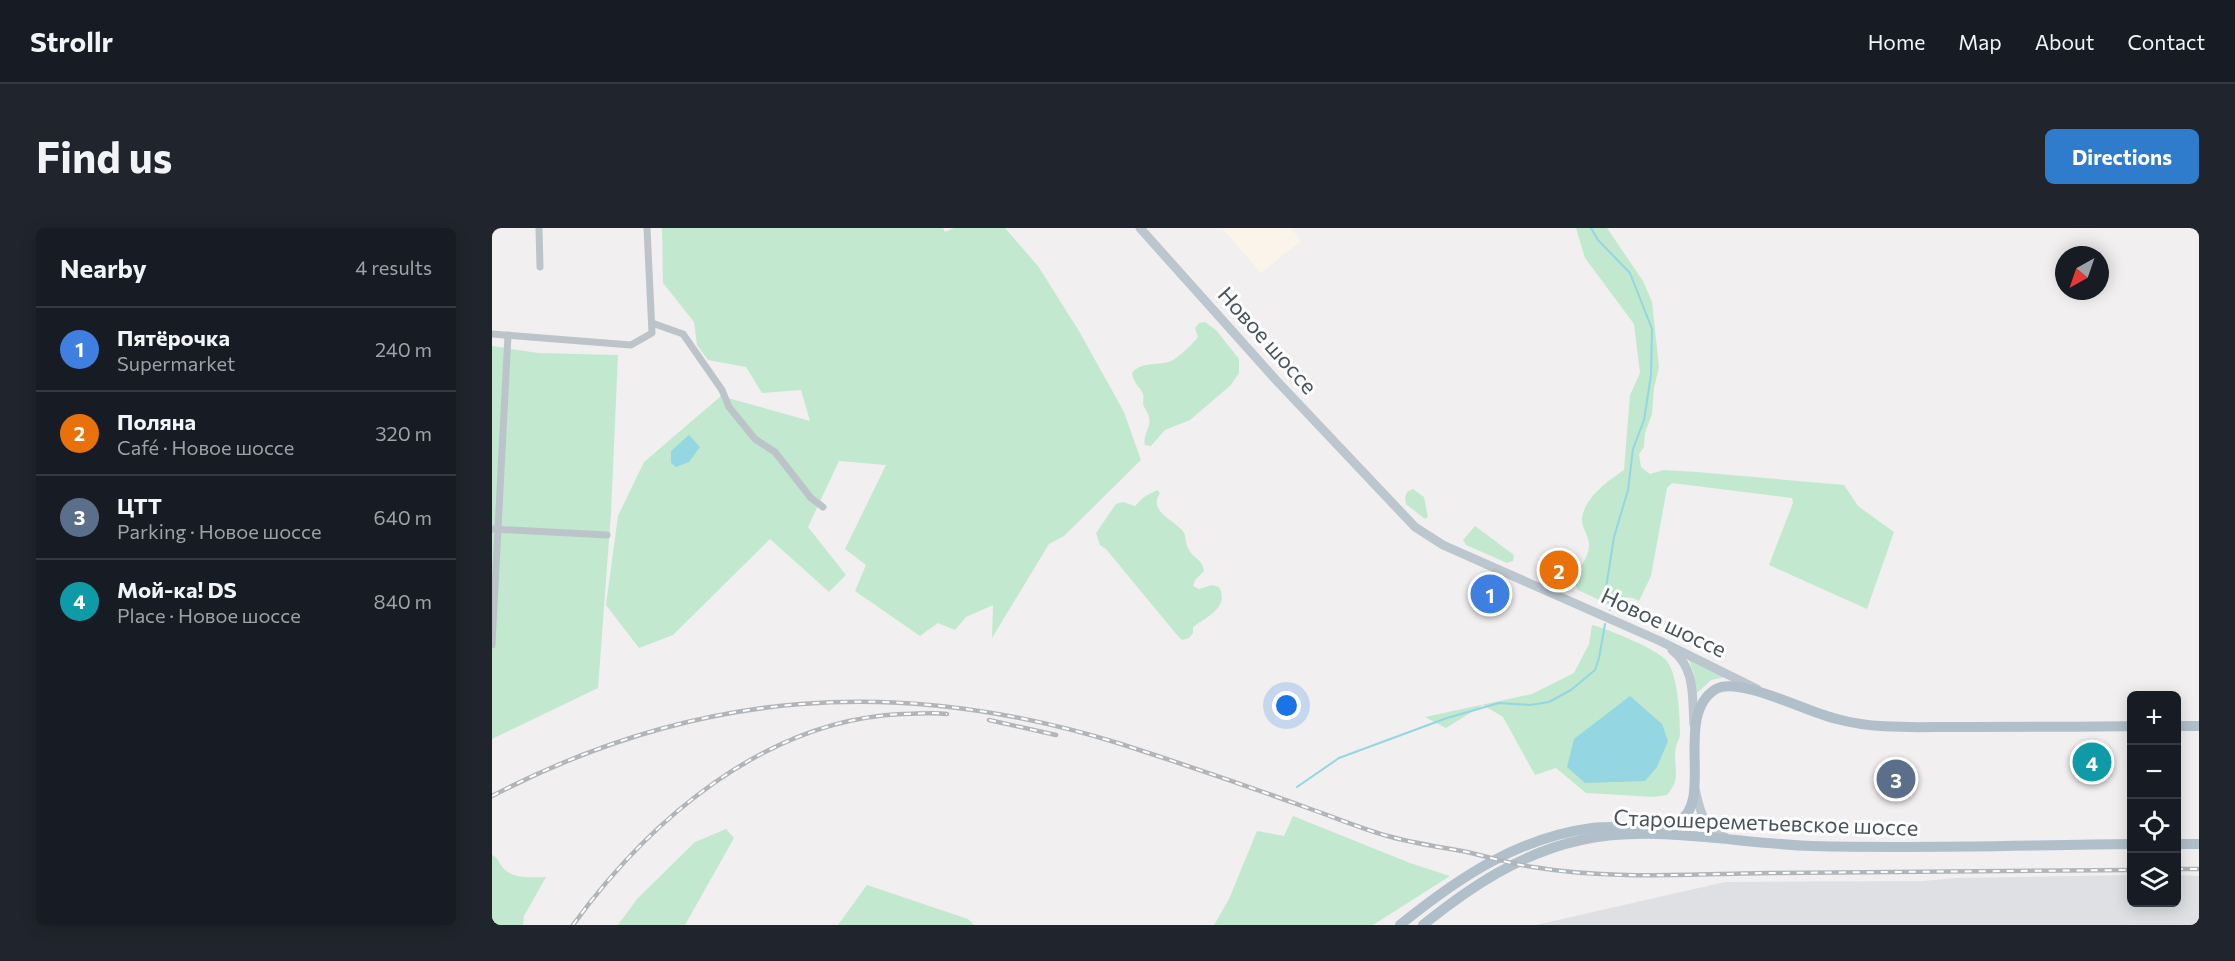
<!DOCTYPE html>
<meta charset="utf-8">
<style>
:root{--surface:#171b24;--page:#20242c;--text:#f1f3f6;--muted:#9ea1a6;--line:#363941;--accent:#2e7ccb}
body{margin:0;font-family:Commissioner,sans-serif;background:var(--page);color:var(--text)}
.controls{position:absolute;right:18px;bottom:18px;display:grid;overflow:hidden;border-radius:9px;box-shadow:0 3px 15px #0003}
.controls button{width:54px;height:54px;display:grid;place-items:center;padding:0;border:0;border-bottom:2px solid var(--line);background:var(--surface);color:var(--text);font:30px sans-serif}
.compass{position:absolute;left:1563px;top:18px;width:54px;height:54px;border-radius:50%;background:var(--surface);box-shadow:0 3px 15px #0003;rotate:220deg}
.you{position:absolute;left:795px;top:478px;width:21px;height:21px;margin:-15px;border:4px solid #fff;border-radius:50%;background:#1a73e8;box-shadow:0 0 0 9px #1a73e833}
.badge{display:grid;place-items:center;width:39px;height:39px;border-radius:50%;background:var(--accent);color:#fff;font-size:20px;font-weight:700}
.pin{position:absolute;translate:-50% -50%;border:3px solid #fff;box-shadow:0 2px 6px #0006}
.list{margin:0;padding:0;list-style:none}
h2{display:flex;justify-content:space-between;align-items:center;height:78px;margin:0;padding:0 24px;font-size:26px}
h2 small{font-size:20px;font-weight:400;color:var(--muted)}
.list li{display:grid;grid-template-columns:39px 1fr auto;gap:18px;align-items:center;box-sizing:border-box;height:84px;padding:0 24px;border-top:2px solid var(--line)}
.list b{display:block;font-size:22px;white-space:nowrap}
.list p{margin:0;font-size:20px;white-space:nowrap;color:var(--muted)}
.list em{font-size:20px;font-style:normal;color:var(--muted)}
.icon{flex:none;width:33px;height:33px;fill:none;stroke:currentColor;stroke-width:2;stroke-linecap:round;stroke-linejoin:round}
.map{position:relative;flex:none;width:1707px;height:697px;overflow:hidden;border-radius:9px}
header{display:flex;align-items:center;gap:36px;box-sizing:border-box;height:84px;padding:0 30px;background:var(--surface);border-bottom:2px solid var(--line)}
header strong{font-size:28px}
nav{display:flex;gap:33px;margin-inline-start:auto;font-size:21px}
.intro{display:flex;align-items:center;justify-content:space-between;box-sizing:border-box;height:144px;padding:0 36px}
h1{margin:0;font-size:42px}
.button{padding:15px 27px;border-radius:9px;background:var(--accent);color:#fff;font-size:21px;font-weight:700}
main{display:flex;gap:36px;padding:0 36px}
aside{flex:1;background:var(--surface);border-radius:9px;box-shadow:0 3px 15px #0003}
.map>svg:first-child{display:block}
.commercial{fill:#faf4ea}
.airport{fill:#dee0e3}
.green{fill:#c2e9cf}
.water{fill:#94d6e1}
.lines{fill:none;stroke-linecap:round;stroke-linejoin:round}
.stream{stroke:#94d6e1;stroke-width:2}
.street{stroke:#bcc4ca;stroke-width:7}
.secondary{stroke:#bcc6ce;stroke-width:9}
.primary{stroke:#b1bfca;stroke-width:10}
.rail-casing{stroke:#b1b4b8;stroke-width:4.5}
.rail{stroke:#fff;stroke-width:2;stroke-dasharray:7;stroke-linecap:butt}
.labels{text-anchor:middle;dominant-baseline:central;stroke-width:6;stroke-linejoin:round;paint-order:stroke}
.street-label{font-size:22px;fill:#49535a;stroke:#fff}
</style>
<header>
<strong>Strollr</strong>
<nav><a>Home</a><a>Map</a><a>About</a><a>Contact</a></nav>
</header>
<div class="intro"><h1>Find us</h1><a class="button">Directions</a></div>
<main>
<aside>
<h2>Nearby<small>4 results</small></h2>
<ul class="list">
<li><span class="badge" style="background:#3f7fe0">1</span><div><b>Пятёрочка</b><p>Supermarket</p></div><em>240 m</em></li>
<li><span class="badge" style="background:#e8710a">2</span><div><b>Поляна</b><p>Café · Новое шоссе</p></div><em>320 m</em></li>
<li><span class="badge" style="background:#5c6f8a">3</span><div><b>ЦТТ</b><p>Parking · Новое шоссе</p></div><em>640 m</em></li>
<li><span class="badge" style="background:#0f9aa8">4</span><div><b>Мой-ка! DS</b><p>Place · Новое шоссе</p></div><em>840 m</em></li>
</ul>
</aside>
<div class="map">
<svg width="1707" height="697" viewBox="0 0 1707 697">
<rect width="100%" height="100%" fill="#f1efef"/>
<path class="commercial" d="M730,0h69l10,13 -40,32z"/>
<path class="airport" d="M1639,647l1,27h44l1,-27 22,1v49h-663l189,-43 198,-1 33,-3z"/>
<g class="green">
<path d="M170,0h281l2,4 9,-4h51l33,38 41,65 45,81 17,48 -77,76 -15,8 -57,94 1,-33 -27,12 -11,13 -17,-7 -18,13 -65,-45 11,-26 -21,-16 41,-84 -47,-4 -31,66 38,48 -17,17 -59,-53 -97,96 -34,13 -33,-43 12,-89 26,-54 77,-66 89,25 -9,-31 -39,3 -16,-26 -38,-7 -11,-15 -3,-23 -31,-39z"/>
<path d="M1084,0h31l36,53 9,21 7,65 -5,21 -2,26 -7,19 -1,14 -5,7 2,13 9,7 14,-4 33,2 147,13 14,21 36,26 -27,77 -98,-44 24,-62 -1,-5 -120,-15 -5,5 -16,88 -12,25 -6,-3 -11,-1 -6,11 -38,-18 -6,-11c6,-9 17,-22 17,-33 1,-9 -8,-19 -7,-28 3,-21 26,-37 42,-48l6,-75 10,-22 -6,-49 -49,-66z"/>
<path d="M713,94l11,8 23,29v14l-8,12 -41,35 -25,10 -14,16 -6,-1c-3,-10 7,-18 4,-28 -1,-5 -5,-9 -6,-13 0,-4 1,-7 0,-10 -3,-8 -9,-9 -11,-21 8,-11 24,-8 36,-11 7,-1 25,-18 30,-25l-3,-9 4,-5z"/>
<path d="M0,118l46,7 80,2 -7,158 -13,175 -106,51z"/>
<path d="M921,261l11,8 4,20 -3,2 -19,-15 -1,-6 2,-6z"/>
<path d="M665,262l3,3c-12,18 12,26 22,37 5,6 3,12 6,18 4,10 15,11 16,23l-9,9 -2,6 6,3 13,-4 7,2c11,20 -12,30 -26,40v6l-4,5 -7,2 -5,-5 -71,-86 -6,-4 -4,-12 20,-29 7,-2 12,4 9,-9z"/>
<path d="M983,298l39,29 -1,6 -6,2 -41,-18 -3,-5z"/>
<path d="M1100,397c18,5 57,21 72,33 14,11 16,58 16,76 0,5 -3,8 -4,13 -4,21 7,29 -9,48l-13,2 -68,-4 -30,-25 -21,7 -32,-58 -20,-12 -37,23 -21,-11 107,-23 42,-21 15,-29z"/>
<path d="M1197,432l37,17 -15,3 -15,14 -2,-20z"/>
<path d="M801,588l117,47 40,13 -77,49h-159l15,-26 28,-68 27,5z"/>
<path d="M234,601l8,9 -49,87h-67l19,-26 58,-57z"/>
<path d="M0,627c7,3 7,9 12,14 12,11 27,8 42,8l-22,39 -1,9h-31z"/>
<path d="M375,657l101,34 6,6h-136z"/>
</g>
<g class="water">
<path d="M197,207l11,12 -11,15 -13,5 -5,-4v-12z"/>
<path d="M1138,468l32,28 6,17 -11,26 -12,14 -60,2 -18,-16 7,-28z"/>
</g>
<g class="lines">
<g class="stream">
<path d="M1099,0l7,12 32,33 22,56 -1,46 -7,45 -11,29 -5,41 -14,47 -8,51 4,22"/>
<path d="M805,559l42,-29 108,-40 52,-15 31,2 19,-3 22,-12 24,-20 4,-12 6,-34"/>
</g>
<g class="street">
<path d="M47,0l1,39"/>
<path d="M160,95l31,11 39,56 7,17 26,32 20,13 36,46 12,9"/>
<path d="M0,106l139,11 21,-12 -5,-105"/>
<path d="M0,301l115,6"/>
<path d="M0,417l16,-310"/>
</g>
<g class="secondary">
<path d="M648,0l136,152 139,147 28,18 217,96 97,48"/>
<path d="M1180,422c24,19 20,47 22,75"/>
<path d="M1203,561c5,21 8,40 30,48"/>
</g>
<g class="primary">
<path d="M1684,498h23"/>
<path d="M1684,616h23"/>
<path d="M908,697c58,-47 117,-87 192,-97 23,-3 66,3 85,-6 39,-18 -5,-107 39,-133 23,-13 93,24 121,30 36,10 75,8 113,8 60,0 121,0 182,-1"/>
<path d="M931,697c47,-38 98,-72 158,-85 72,-16 159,4 232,6 106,3 212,-1 319,-2"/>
</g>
<g class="rail-casing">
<g id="rail">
<path d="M497,492l67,15"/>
<path d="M0,568c206,-107 408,-121 629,-52 62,20 123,41 184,63 26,9 52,20 79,28 27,8 56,12 83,17 22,5 44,12 66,15 77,13 158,7 236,6 121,-1 242,-2 363,-3"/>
<path d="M1684,641h23"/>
<path d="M81,697c77,-106 193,-205 329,-211 15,0 30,-2 45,0"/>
</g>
</g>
<use href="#rail" class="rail"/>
</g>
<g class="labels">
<g class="street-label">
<text transform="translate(776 112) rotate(48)">Новое шоссе</text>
<text transform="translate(1172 394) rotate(25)">Новое шоссе</text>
<text transform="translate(1274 594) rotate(2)">Старошереметьевское шоссе</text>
</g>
</g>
</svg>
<div class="controls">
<button>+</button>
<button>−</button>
<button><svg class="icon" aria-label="locate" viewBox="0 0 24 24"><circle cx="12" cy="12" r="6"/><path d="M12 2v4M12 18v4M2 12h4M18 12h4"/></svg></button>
<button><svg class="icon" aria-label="layers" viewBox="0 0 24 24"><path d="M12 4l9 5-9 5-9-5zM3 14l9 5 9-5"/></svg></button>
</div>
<svg class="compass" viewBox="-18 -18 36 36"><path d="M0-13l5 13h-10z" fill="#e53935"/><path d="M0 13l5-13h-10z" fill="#9ea1a6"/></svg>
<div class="you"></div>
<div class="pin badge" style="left:998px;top:366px;background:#3f7fe0">1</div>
<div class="pin badge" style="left:1067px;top:342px;background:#e8710a">2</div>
<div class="pin badge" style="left:1404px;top:551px;background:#5c6f8a">3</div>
<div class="pin badge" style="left:1600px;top:534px;background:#0f9aa8">4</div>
</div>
</main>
